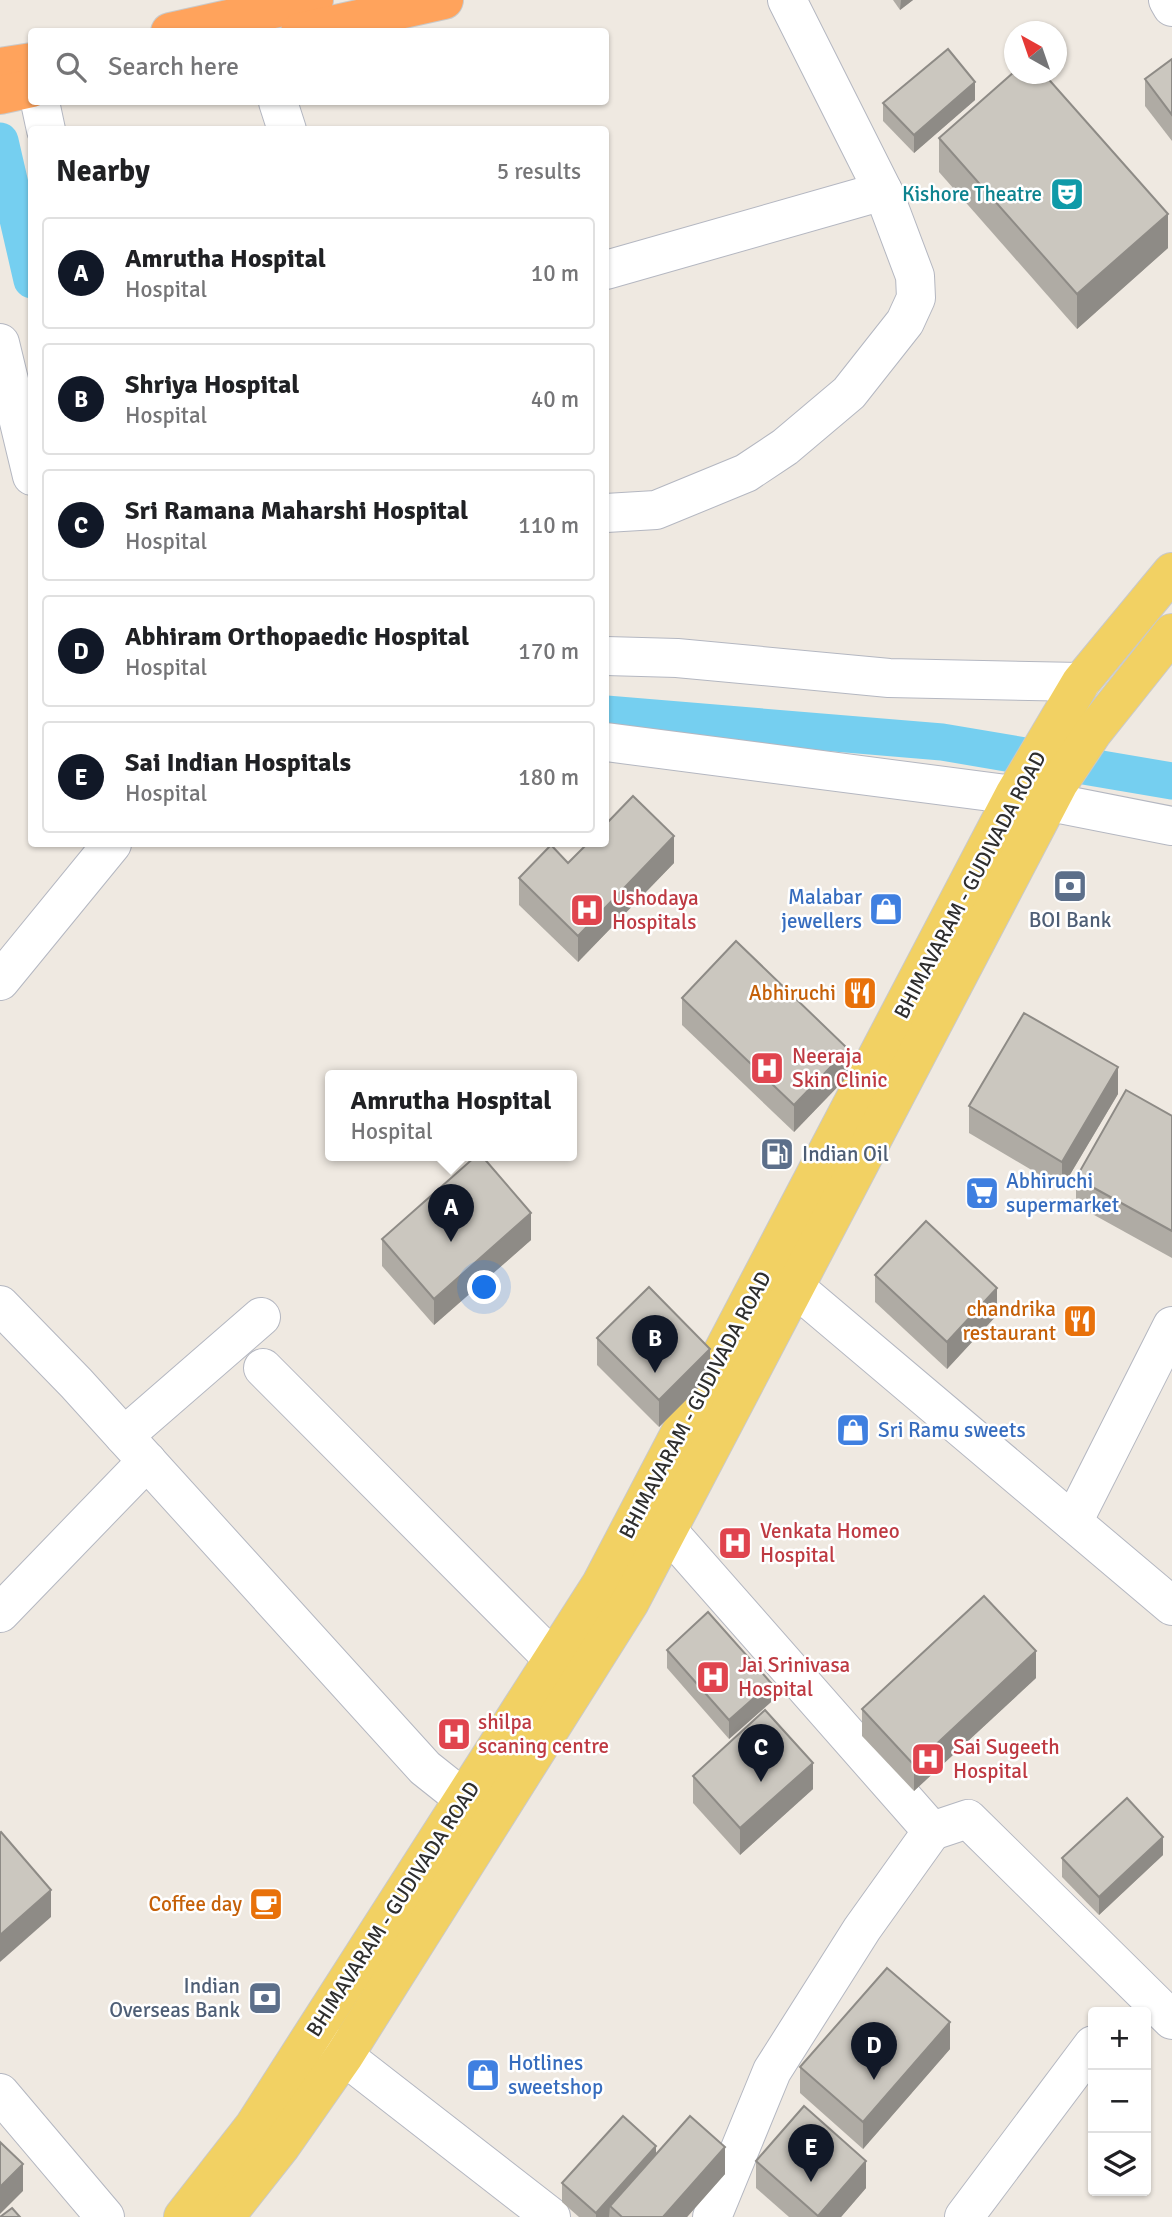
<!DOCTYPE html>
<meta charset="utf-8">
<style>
:root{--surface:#fff;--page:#f2f2f2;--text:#202124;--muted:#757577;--line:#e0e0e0;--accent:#111827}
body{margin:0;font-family:Signika,sans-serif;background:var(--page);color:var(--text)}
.controls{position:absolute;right:21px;bottom:21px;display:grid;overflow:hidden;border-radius:7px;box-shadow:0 2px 5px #0004}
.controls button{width:63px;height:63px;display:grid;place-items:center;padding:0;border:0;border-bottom:2px solid var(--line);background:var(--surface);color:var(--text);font:35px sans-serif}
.compass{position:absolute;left:1004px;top:21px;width:63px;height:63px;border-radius:50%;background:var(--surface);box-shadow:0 2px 5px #0004;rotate:320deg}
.you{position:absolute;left:485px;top:1288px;width:24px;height:24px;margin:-18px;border:5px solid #fff;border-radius:50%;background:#1a73e8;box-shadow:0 0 0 10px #1a73e833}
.badge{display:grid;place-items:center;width:46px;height:46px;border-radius:50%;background:var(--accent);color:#fff;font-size:23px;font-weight:700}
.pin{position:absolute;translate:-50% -58px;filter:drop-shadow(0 2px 4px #0008)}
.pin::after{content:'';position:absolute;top:37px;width:24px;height:21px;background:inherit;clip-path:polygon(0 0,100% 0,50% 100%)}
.popup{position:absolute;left:325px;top:1070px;width:252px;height:91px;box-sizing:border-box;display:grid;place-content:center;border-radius:7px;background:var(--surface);filter:drop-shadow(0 2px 5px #0005);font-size:23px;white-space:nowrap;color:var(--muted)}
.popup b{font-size:26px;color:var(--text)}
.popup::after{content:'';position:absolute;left:50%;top:100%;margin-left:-14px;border:14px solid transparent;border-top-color:var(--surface)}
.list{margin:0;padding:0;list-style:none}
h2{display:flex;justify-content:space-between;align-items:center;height:91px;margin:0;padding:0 28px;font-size:30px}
h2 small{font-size:23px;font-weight:400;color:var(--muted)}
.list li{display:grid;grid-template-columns:46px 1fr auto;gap:21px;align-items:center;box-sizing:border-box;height:112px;margin:0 14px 14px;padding:0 14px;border:2px solid var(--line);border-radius:7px}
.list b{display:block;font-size:26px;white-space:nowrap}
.list p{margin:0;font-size:23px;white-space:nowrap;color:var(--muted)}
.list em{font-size:23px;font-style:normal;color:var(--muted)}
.icon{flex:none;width:38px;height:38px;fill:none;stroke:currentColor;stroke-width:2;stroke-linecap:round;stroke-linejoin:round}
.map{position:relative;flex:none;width:1172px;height:2217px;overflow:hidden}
.search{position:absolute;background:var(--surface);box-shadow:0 2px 5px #0004;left:28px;top:28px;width:581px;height:77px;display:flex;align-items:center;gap:18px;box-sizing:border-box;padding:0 24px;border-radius:7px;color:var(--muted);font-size:26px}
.panel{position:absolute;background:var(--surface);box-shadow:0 2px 5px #0004;left:28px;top:126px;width:581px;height:721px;border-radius:7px}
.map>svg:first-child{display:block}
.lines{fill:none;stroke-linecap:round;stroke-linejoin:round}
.canal{stroke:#75cff0;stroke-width:37}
.minor-casing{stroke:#b4b7c1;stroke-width:40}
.major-casing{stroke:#c9c9c9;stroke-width:40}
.highway-casing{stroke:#c9c9c9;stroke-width:40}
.minor{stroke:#fff;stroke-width:38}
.major{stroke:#f2d163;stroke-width:38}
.highway{stroke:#ffa35c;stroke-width:38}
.wall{fill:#afaba4}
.shaded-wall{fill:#8e8b86}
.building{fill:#cbc7bf;stroke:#8e8b86;stroke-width:2}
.labels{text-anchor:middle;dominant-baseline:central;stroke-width:5;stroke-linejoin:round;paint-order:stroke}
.culture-label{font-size:21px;fill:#0d838f;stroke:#fff;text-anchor:end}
.street-label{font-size:21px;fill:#2e2e2e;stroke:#fff}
.shop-label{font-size:21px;fill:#366cbe;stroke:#fff;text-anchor:start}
.health-label{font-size:21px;fill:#be3a42;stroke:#fff;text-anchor:start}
.service-label{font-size:21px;fill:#4e5e75;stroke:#fff}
.food-label{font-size:21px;fill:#c56008;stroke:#fff;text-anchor:end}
</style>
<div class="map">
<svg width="1172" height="2217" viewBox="0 0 1172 2217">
<rect width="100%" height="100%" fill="#efe9e1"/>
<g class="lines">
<g class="canal">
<path d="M0,141l32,139"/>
<path d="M606,714l336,28 230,39"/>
</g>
<g class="minor-casing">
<g id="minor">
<path d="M1168,0l4,7"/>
<path d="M40,102l6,28"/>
<path d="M278,102l9,28"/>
<path d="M606,270l277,-79"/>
<path d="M0,343l32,133"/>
<path d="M606,513l50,-3 90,-37 39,-26 64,-54 56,-71 11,-24 -1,-22 -32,-85 -96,-191"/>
<path d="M606,656l71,2 212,20 192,4"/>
<path d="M606,742l408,53 158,31"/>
<path d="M0,981l112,-137"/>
<path d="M771,1267l401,339"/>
<path d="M0,1305l76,78 349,385 39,31"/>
<path d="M263,1368l290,291"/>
<path d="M124,1436l137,-119"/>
<path d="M644,1511l24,20 264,300 36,-12 204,201"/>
<path d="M1073,1522l99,-196"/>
<path d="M0,1613l147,-152"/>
<path d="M317,2038l27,18 207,161"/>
<path d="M0,2093l105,124"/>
<path d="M712,2217l60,-146 90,-142 70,-98"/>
<path d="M964,2217l129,-172"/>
</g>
</g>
<g class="major-casing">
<g id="major">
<path d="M183,2217l71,-91 347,-542 413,-789 67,-113 91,-110"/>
<path d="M225,2217l56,-71 63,-90 286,-454 429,-819 34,-51 79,-99"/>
</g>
</g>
<g class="highway-casing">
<g id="highway">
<path d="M170,32l144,-32"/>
<path d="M300,32l144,-32"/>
<path d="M0,67l32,-5"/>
<path d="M0,95l32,-7"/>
</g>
</g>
<use href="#minor" class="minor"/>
<use href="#major" class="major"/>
<use href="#highway" class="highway"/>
</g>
<g class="wall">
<path d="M893,0h20l-13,10z"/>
<path d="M1172,59v82l-27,-35v-27z"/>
<path d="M975,100l-61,53 -31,-32v-18z"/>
<path d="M939,138l229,110 -91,81 -138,-157z"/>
<path d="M568,863h106l-96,99 -59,-57v-27z"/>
<path d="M682,998l166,78 -54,56 -112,-107z"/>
<path d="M1118,1094l-56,94 -93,-55v-27z"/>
<path d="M1172,1116v142l-96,-53v-27z"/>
<path d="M382,1239l149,1 -97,85 -52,-59z"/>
<path d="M875,1275l122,40 -50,54 -72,-67z"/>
<path d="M597,1338l113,38 -51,51 -62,-62z"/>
<path d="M667,1650l104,52 -42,37 -62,-71z"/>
<path d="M1036,1678l-122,113 -52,-55v-27z"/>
<path d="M693,1776l120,13 -73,66 -47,-52z"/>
<path d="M1163,1855l-64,60 -37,-38v-19z"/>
<path d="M950,2049l-87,100 -63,-56v-26z"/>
<path d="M656,2154l69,20 -38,43h-108l-17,-15v-19z"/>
<path d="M756,2161l110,27 -25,29h-52l-33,-29z"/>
</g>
<g class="shaded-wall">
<path d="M901,0h12l-13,10z"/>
<path d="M975,82v18l-61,53v-18z"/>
<path d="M1168,214v34l-91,81v-35z"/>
<path d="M674,836v27l-96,99v-26z"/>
<path d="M848,1049v27l-54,56v-27z"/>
<path d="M1118,1067v27l-56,94v-26z"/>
<path d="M531,1213v27l-97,85v-26z"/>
<path d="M997,1288v27l-50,54v-27z"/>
<path d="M710,1349v27l-51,51v-27z"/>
<path d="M1036,1651v27l-122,113v-26z"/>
<path d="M771,1683v19l-42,37v-19z"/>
<path d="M813,1763v26l-73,66v-27z"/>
<path d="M1163,1837v18l-64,60v-18z"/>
<path d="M51,1890v27l-51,45v-27z"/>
<path d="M950,2022v27l-87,100v-27z"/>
<path d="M656,2146v18l-46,42 -1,11h-13v-4z"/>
<path d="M725,2147v27l-38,43h-24z"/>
<path d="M866,2161v27l-25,29h-23z"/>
<path d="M23,2164v27l-23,23v-27z"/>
</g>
<g class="building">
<path d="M948,49l27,33 -61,53 -31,-32z"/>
<path d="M1172,59v56l-27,-36z"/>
<path d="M1014,72v2h30l124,140 -91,80 -138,-156z"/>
<path d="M633,796l41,40 -96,100 -59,-58 32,-33 17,18 19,-19h19v-20z"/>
<path d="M736,941l112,108 -54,56 -112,-107z"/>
<path d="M1024,1013l94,54 -56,95 -93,-56z"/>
<path d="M1126,1090l46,26v115l-96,-53z"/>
<path d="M476,1156h6l49,57 -97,86 -52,-60z"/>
<path d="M926,1221l71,67 -50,54 -72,-67z"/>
<path d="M649,1287l61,62 -51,51 -62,-62z"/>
<path d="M984,1596l52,55 -122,114 -52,-56z"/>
<path d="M708,1612l63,71 -42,37 -62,-70z"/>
<path d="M765,1710l48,53 -73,65 -47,-52z"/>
<path d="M1127,1798l36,39 -64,60 -37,-39z"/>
<path d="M1,1832l50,58 -51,45v-102z"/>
<path d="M887,1968l63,54 -87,100 -63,-55z"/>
<path d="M804,2106l62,55 -48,55 -62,-55z"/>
<path d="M623,2116l33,30 -60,67 -34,-30z"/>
<path d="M690,2116l35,31 -62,70h-41l-12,-11z"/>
<path d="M0,2142l23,22 -23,23z"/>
<path d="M12,2208l8,9h-20z"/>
</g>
<defs>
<g id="theatre-square" transform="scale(1.75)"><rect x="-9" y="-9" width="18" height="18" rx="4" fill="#0f9aa8" stroke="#fff"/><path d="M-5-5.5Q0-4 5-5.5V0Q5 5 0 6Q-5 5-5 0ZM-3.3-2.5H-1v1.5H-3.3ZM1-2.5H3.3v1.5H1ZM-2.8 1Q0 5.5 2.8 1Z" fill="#fff"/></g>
<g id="bank-square" transform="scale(1.75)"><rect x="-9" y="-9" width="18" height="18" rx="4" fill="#5c6f8a" stroke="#fff"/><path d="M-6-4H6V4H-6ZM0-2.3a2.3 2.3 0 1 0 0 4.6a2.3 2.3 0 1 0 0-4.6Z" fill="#fff"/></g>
<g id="shop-square" transform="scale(1.75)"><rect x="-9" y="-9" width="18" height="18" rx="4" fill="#3f7fe0" stroke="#fff"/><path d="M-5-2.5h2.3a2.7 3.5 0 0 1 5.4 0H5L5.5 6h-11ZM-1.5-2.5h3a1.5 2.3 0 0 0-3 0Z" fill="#fff"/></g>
<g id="hospital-square" transform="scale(1.75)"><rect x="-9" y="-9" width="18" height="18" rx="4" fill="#e0444e" stroke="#fff"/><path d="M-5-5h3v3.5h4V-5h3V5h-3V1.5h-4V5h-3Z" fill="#fff"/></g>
<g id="restaurant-square" transform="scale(1.75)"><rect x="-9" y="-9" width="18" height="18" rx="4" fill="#e8710a" stroke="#fff"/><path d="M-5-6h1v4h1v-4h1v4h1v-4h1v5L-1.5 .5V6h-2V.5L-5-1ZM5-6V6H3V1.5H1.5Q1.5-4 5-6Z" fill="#fff"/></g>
<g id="fuel-square" transform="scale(1.75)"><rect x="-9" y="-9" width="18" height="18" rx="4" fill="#5c6f8a" stroke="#fff"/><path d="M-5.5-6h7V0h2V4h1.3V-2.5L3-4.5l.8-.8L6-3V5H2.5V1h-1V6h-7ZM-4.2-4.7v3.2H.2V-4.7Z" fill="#fff"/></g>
<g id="supermarket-square" transform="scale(1.75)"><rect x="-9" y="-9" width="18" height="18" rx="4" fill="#3f7fe0" stroke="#fff"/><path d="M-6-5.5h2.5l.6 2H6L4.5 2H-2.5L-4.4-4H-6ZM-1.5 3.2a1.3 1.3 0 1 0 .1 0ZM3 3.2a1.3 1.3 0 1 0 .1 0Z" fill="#fff"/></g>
<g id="cafe-square" transform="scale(1.75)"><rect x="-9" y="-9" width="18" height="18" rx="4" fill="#e8710a" stroke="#fff"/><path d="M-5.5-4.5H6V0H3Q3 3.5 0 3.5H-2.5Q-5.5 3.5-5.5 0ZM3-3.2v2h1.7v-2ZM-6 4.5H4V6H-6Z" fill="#fff"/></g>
</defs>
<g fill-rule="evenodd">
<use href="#theatre-square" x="1067" y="194"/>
<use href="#bank-square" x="1070" y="886"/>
<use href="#shop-square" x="886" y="909"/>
<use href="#hospital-square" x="587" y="910"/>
<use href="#restaurant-square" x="860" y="993"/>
<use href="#hospital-square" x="767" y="1068"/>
<use href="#fuel-square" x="777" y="1154"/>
<use href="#supermarket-square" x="982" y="1193"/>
<use href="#restaurant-square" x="1080" y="1321"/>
<use href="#shop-square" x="853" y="1430"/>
<use href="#hospital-square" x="735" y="1543"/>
<use href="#hospital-square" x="713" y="1677"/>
<use href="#hospital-square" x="454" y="1734"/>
<use href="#hospital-square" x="928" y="1759"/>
<use href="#cafe-square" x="266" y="1904"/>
<use href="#bank-square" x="265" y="1998"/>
<use href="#shop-square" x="483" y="2075"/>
</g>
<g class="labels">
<g class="culture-label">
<text x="1042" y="194">Kishore Theatre</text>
</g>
<g class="street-label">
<text transform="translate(970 885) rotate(-62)">BHIMAVARAM - GUDIVADA ROAD</text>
<text transform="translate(695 1405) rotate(-62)">BHIMAVARAM - GUDIVADA ROAD</text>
<text transform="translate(393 1909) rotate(-57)">BHIMAVARAM - GUDIVADA ROAD</text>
</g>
<g class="shop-label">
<text x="862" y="897" text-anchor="end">Malabar<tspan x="862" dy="24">jewellers</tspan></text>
<text x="1006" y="1181">Abhiruchi<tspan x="1006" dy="24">supermarket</tspan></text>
<text x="878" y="1430">Sri Ramu sweets</text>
<text x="508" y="2063">Hotlines<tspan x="508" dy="24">sweetshop</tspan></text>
</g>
<g class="health-label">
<text x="612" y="898">Ushodaya<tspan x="612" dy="24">Hospitals</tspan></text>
<text x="792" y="1056">Neeraja<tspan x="792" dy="24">Skin Clinic</tspan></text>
<text x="760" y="1531">Venkata Homeo<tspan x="760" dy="24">Hospital</tspan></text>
<text x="738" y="1665">Jai Srinivasa<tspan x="738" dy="24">Hospital</tspan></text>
<text x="478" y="1722">shilpa<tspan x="478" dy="24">scaning centre</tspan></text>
<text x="953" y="1747">Sai Sugeeth<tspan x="953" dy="24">Hospital</tspan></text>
</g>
<g class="service-label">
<text x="1070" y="920">BOI Bank</text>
<text x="802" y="1154" text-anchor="start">Indian Oil</text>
<text x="240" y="1986" text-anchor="end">Indian<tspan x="240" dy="24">Overseas Bank</tspan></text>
</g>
<g class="food-label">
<text x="836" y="993">Abhiruchi</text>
<text x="1056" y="1309">chandrika<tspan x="1056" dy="24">restaurant</tspan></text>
<text x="242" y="1904">Coffee day</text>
</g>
</g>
</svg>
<div class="controls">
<button>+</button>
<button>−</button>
<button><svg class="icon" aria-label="layers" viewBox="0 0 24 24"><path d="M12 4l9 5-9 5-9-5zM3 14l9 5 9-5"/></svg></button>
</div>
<svg class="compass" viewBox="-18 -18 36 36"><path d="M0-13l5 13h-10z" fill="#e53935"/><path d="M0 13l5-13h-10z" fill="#757577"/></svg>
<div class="you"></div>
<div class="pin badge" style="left:451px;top:1242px">A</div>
<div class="popup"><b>Amrutha Hospital</b>Hospital</div>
<div class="pin badge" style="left:655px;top:1373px">B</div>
<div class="pin badge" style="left:761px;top:1782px">C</div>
<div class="pin badge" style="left:874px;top:2080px">D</div>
<div class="pin badge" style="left:811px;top:2182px">E</div>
<div class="search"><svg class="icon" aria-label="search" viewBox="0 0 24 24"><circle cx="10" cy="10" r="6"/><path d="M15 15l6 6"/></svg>Search here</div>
<section class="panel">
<h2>Nearby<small>5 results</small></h2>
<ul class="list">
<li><span class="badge">A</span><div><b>Amrutha Hospital</b><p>Hospital</p></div><em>10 m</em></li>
<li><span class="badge">B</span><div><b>Shriya Hospital</b><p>Hospital</p></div><em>40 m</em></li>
<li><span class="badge">C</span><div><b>Sri Ramana Maharshi Hospital</b><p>Hospital</p></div><em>110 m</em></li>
<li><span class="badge">D</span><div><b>Abhiram Orthopaedic Hospital</b><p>Hospital</p></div><em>170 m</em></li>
<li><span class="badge">E</span><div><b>Sai Indian Hospitals</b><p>Hospital</p></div><em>180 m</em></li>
</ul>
</section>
</div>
